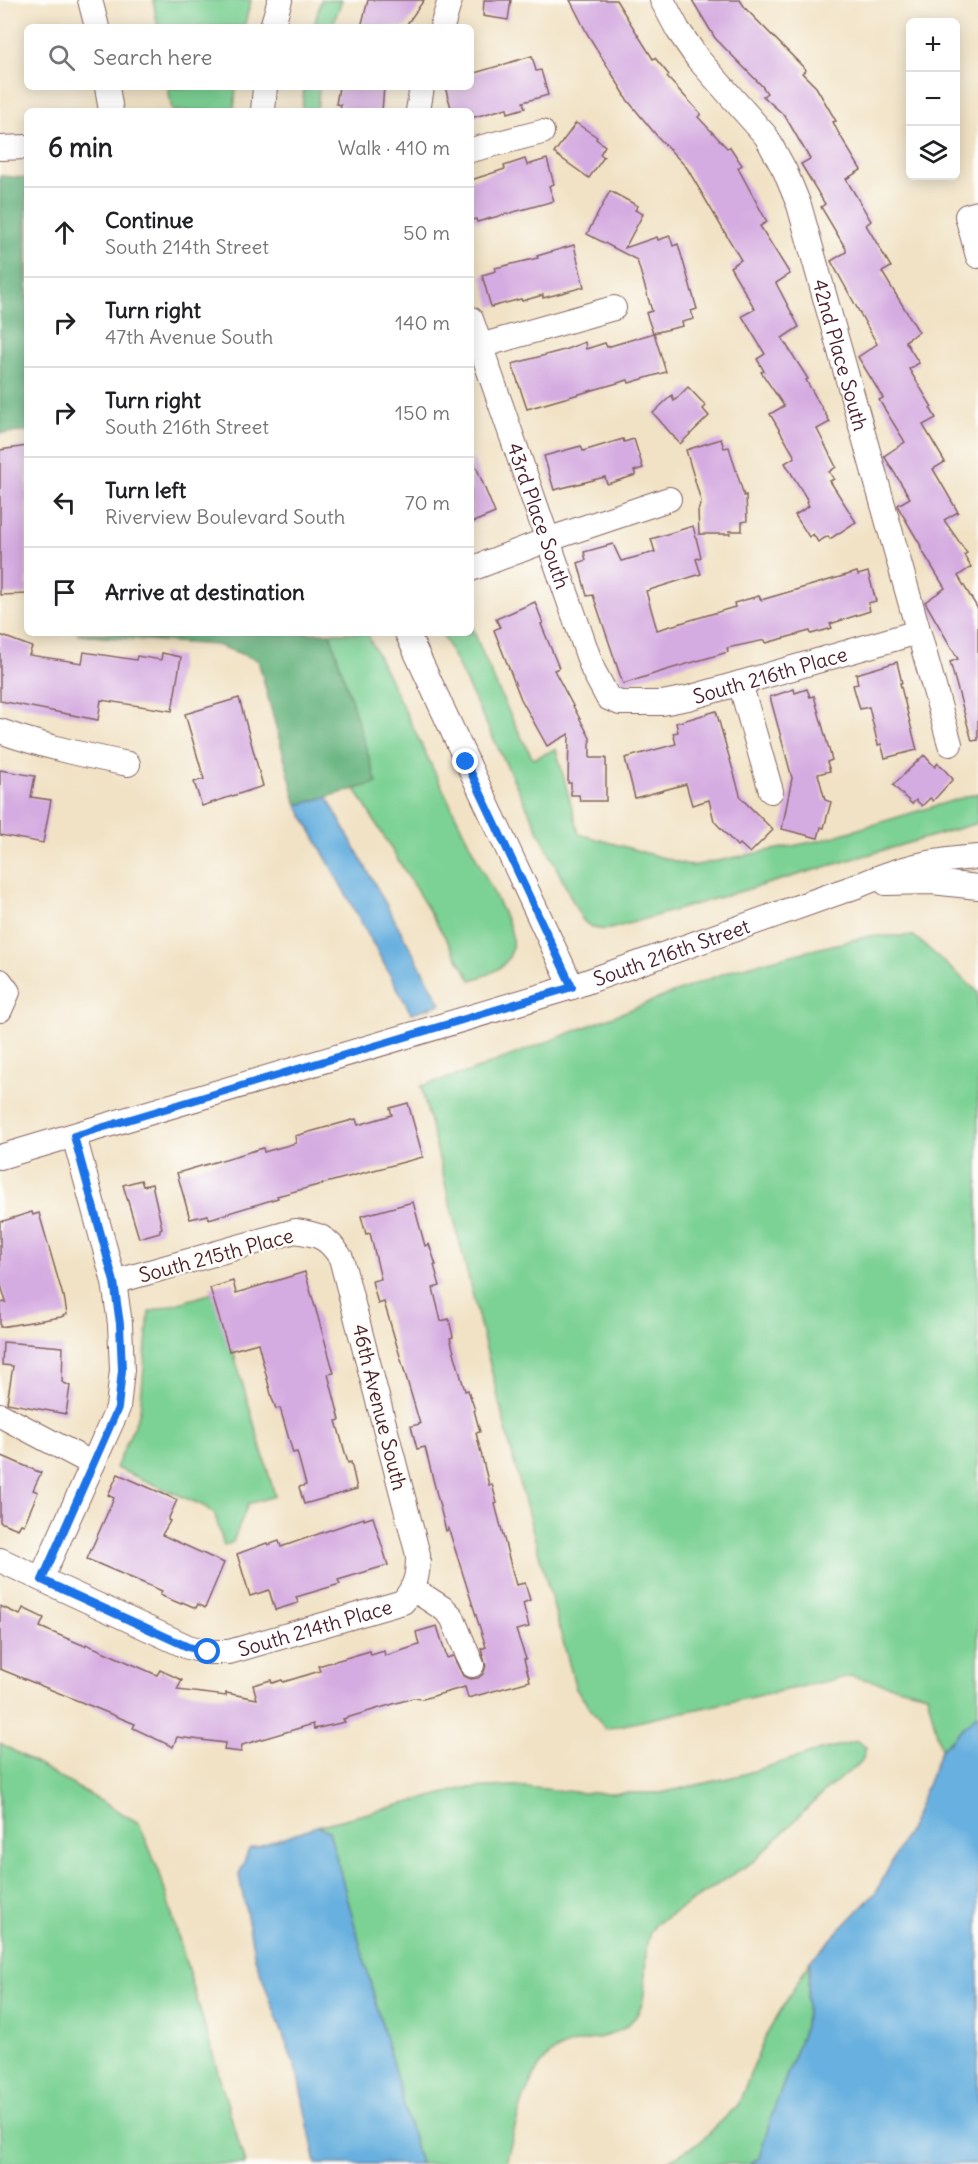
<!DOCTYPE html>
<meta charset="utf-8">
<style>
:root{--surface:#fff;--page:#f2f2f2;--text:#202124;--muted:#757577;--line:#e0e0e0}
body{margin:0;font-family:Delius,sans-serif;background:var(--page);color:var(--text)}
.controls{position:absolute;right:18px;top:18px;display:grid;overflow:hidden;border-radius:9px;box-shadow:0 3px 15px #0003}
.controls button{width:54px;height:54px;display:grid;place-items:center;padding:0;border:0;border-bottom:2px solid var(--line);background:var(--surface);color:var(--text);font:30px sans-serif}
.stop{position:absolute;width:18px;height:18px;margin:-14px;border:4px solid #1a73e8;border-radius:50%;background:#fff}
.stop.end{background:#1a73e8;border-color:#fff;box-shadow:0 2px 6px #0008}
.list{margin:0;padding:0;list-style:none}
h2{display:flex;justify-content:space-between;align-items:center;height:78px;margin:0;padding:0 24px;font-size:26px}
h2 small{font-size:20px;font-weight:400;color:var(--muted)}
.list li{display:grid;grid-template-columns:39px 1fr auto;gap:18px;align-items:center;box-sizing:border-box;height:90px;padding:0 24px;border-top:2px solid var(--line)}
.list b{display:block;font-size:22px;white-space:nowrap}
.list p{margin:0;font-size:20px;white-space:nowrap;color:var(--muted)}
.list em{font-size:20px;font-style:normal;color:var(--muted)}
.icon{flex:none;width:33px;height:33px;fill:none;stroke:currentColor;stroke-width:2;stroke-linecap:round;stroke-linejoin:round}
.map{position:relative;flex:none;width:978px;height:2164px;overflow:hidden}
.search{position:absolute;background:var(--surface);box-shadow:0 3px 15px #0003;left:24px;top:24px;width:450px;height:66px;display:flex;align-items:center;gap:15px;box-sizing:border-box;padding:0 21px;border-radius:9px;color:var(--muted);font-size:22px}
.panel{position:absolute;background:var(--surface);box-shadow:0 3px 15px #0003;left:24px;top:108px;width:450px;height:528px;border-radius:9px}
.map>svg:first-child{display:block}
.green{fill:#7cd194;stroke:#637860;stroke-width:1.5}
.forest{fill:#65b37e;stroke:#586954;stroke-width:1.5}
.water{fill:#68b0df;stroke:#596885;stroke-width:1.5}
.building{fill:#d5ace1}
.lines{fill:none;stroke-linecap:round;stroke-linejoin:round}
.minor-casing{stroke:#846361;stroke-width:26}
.minor{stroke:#fff;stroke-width:24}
.route{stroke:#1a73e8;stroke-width:8}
.labels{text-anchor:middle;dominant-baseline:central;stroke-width:5;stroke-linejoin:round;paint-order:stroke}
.street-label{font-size:20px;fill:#4a1f2b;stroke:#fdfcf7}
</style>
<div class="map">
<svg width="978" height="2164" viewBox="0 0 978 2164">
<rect width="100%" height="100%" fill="#fdfcf7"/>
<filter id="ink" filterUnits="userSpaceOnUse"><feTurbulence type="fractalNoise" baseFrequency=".0167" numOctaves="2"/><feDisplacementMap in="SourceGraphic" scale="12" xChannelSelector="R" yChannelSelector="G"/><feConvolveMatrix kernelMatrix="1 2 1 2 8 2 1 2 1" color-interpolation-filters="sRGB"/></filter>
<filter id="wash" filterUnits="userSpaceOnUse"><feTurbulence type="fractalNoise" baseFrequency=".008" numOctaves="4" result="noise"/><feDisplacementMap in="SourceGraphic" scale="24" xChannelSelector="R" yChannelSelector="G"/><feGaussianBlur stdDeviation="1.35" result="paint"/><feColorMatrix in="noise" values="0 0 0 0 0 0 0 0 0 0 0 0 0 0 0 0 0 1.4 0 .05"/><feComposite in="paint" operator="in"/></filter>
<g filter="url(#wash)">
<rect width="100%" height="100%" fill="#f1e2c5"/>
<g class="green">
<path d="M153,0h98l-7,27h-86z"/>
<path d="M321,0h21l-10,27h-18z"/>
<path d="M168,87h68l-2,24h-62z"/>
<path d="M304,87h15l-2,24h-15z"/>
<path d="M471,624c18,47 38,91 62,135l23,-10 23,85 113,32 130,-26 156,-47v30l-368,106c-13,2 -23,-2 -30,-13l-138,-283h29z"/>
<path d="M330,633h37l142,292c12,34 -9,47 -38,55l-116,-191z"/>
<path d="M869,936h45l64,56v721l-37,37 -14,-56 -76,-18 -246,53 -29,-40 -62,-227 -93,-376 48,-14 266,-103z"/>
<path d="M216,1292l59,204 -27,8 -15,38 -9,4 -9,-31 -11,-9 -88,-38 24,-57 9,-99z"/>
<path d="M857,1741l9,6 -4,14 -37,30 -71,70 -98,63c-2,3 -6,8 -7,11 -8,23 2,61 -13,81 -20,27 -53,20 -79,34 -31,17 -43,82 -51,114h-86l-91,-332 -12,-6 149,-38 49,-2 70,7h76l80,-18 80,-25z"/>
<path d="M0,1743l139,80 21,51 85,290h-245z"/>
<path d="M810,1961l-5,65 -32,86 -14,46 -11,6h-85l36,-21 39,-38 27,-68z"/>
</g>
<g class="forest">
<path d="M0,176l27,2v254l-27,1z"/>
<path d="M77,633h253l47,150 -80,22 -39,-145 -41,-15 -138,-10z"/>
</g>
<g class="water">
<path d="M327,797l114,207 -30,9 -114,-208z"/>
<path d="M978,1713v451h-230l11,-6 14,-46 32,-86 5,-65 66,-69 35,-67 30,-75z"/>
<path d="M317,1826l12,5 91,333h-104l-18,-88 -43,-118 -16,-83 10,-26z"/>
</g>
<g id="blocks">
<g class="building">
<path d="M368,0h56l-19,27h-44z"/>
<path d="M484,0h27l-3,20 -25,-4z"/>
<path d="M570,0h46l37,59 2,-1 14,17 -2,2 34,37 -3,3 29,31 3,-1 12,18 -4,3 29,54 -7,4 30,48 -14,9 23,44 -17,11 26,41 -2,1 24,42 -13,7 19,38 -7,5 5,7 -4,2 26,41 -26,17 -2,-3 -10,6 -5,-8 -4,3 -14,-22 14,-9 -2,-4 1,-1 -23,-38 10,-6 -25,-43 14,-8 -23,-34 3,-1 -7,-12 8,-5 -23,-38 13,-7 -25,-42 11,-7 -54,-92 -30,-32 -33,-40 1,-1 -37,-60z"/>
<path d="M692,0h48l6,9 60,61 -4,3 14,14 20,34 -3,1 5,10 23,38 -15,9 25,42 -5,4 25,42 -9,5 37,60 -14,9 14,22 -10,6 23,38 -2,1 6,10 -13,7 22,37 -12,7 25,43 -14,8 23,33 -3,2 7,12 -13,9 20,33v131l-6,1 -22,-79 8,-3 -33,-57 20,-14 -25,-41 1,-1 -23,-39v-2l12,-7 -26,-42 21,-14 -26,-42 4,-2 -25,-41 19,-13 -46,-83 15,-9v-3l-25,-42 4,-3 -24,-40 9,-5 -25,-43 -22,-20 4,-3 -5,-7 -47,-48z"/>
<path d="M532,56l4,15 5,-1 7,25 -25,7 2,6 -17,5 -1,-5 -36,10v-7h-19l-7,-24h26v-13z"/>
<path d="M339,87h45l-2,24h-42l1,-6 -5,-1z"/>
<path d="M576,123l21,14 -1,2 9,7 -5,8 4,3 -15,21 -35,-25z"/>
<path d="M525,159l2,6 20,-6 7,25 -5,2 5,15 -77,21 -1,-3 -5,1v-40l34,-11 -1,-3z"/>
<path d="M610,191l28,15 -3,4 8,4 -18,34 32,-11 1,3 12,-4 3,10 5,-2 19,65 -6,2 3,8 -12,3 1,4 -30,7 -7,-20 6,-2 -15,-51 -50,-26z"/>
<path d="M574,245l10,42 -41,11v-3l-21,6 -1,-2 -30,8 -9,-32 14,-4 -1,-3 43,-10 -1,-2z"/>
<path d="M654,333l12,39 -37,11 -1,-3 -101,29 -15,-45 52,-14 21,-8 1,7 19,-6 2,4z"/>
<path d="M688,387l18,19 -3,3 6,7 -29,28 -27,-31 19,-18 2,6z"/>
<path d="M623,439l1,3 10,-3 9,29 -9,3 2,4 -29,9 -2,-7 -51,13 -10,-34 37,-10 2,5z"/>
<path d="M721,439l3,9 5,-1 15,49 2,-1 1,26 -5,1v9h-13l1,3h-31l-1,-23 3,-10 -15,-51z"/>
<path d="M27,446v148l-27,1v-145z"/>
<path d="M473,459l22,54 -24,10v-63z"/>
<path d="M693,526l8,31 -5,2 5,15 -55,17 11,39 78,-23 -1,-4 25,-7 2,4 96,-28 1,3 10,-3 8,29 -8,2 2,8 -40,13 2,4 -21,6 -1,-3 -44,12 -1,-3 -38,8 1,4 -65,19 -40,13 -30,-89 -6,1 -9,-33 8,-3 -2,-8 29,-8 8,17 34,-9 -4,-13z"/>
<path d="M535,602l8,21 -2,1 18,44 -5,2 36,68v20h16v43h-26l-1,-6h-8v-12h-3l1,-49 -22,12 -26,-47 -27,-69 6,-3 -4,-8z"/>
<path d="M0,635l32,12 -3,8 53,8 2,-11 52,8 1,-4 24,4 1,-7 19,4 -9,54 -71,-11 -3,20 -98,-19z"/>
<path d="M897,662l5,21h-2l17,67 -32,8 -4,-14 -3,1 -9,-38 -9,2 -7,-24 5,-1 -2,-10z"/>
<path d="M794,689l1,4 12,-4 3,8 4,-1 18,64 -5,2 3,9 -12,3 7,26 6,2 -7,26 -3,-1 -3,11 -36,-9 10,-51 -22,-81z"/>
<path d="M239,698l24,88 -61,20 -8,-24 10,-3 -19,-65z"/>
<path d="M716,711l25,87 32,32 -23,23 -10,-9 -3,2 -23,-25 -5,-21 -17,5 -6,-21 -51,14 -10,-40 51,-14 -3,-11 5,-1 -2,-9z"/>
<path d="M924,755l11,12 3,-4 15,16 -20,22 -3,-3 -8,8 -6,-6 -4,4 -19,-19z"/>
<path d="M0,770l35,6 -4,21 20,3 -8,43 -43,-8z"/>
<path d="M408,1103l15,54 -146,39 1,2 -69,21 -1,-4 -18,4 -13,-46 86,-25 1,4 32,-9 -1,-7 61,-17 2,6 34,-10 -2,-7z"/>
<path d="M141,1180l2,6 9,-2 10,44 -2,1v3l-21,6 -16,-53z"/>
<path d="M413,1202l12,44 4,-2 7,21h-2l6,21 -7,2 8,33 8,-2 4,18 -3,1 15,53 3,-1 7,20h-1l6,22 -4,1 13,52 3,-1 5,19 -2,1 21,81 9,-2 5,17 -7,3 6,24 -13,3 10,29h-2l6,22 -62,17 -3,-11 -42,12 -10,-1 -70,21 2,3 -31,7 -1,-5 -71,21 -1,7 -17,-2 1,-7 -48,-6 -4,10 -40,-19 2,-4 -135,-55v-63l20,9 3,-7 21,10 -4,9 45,19 1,-2 71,31 3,-5 22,10 -5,10 49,6v-3l31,6 -4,-14 18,-5 1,3 10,-3 1,2 37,-11 -2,-5 52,-15 1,4 13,-4 1,5 34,-11 -3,-13 21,-6 10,32 6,-2 10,20 8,3 7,-1 5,-4 3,-8 -5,-17 5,-2 -38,-120v3l-2,1 -21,-84 -8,2 -6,-23 9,-2 -36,-122 -6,2 -6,-23 9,-2 -11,-46 -4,1 -5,-18z"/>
<path d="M32,1212l1,3 6,-2 24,83h1l3,18 -6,3 -61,10v-24l6,-1 -6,-20v-60z"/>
<path d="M305,1272l29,101 -6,1 12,46 -4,1 12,42 3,-1 6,27 -53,15 -5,-17 7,-2 -9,-33 -4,1 -13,-45 -4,1 -4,-11 -14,-55 -29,8 -19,-63 23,-7 3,12z"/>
<path d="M3,1342l60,5 -1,35 8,4 -4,28 -59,-11 6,-37 -11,-1z"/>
<path d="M0,1455l41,18 -8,17 5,2 -14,33 -3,-1 -3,5 -18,-7z"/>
<path d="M118,1474l59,26 -9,20 2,1 -8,14 62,28 -19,45 -7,-4 -2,4 -14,-6 -1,2 -21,-9 2,-4 -75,-32 27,-61 -6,-3z"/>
<path d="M373,1517l15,48 -50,15 2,4 -44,13 2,6 -23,7 -6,-20 -19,6 -13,-42 30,-11 1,2 11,-4 2,6 83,-29v2z"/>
</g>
</g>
</g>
<g filter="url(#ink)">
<use href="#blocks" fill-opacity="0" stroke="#846361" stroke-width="1.5"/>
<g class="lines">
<g class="minor-casing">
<g id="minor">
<path d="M90,0l7,27"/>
<path id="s1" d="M662,0l16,30 20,29 68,77 19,35 14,34 151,539"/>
<path d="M272,27l8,-27"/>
<path d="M442,27l8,-27"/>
<path d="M107,87l4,24"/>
<path d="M263,111l2,-24"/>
<path d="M418,111l4,-24"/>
<path d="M0,148l27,-1"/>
<path d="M471,150l71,-18"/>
<path d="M978,213l-11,3 11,40"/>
<path id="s2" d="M471,319l122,351 15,28 12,5h42l26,-5 230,-66"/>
<path d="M480,346l134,-38"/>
<path d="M471,569l76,-29 122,-41"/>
<path d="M407,633l165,354"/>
<path d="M740,683l31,108"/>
<path d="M0,731c41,15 84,24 128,33"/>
<path d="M886,883l46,-1 46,5"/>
<path d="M0,981l8,11 -8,18"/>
<path id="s3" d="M0,1157l572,-170 285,-101c43,-18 73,-26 121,-29"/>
<path d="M0,1415l93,49"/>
<path id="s4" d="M0,1560l188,87 20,5h21l174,-50c13,-17 15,-25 15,-47l-77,-297c-13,-21 -23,-24 -46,-27l-181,51"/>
<path d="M41,1579l77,-171 4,-38 -2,-46 -6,-42 -40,-146"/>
<path d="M413,1589l31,20 8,8 20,48"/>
</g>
</g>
<use href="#minor" class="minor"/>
</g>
</g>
<g class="lines" filter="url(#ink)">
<path class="route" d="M208,1652l-20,-5 -146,-67 76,-172 4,-38 -2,-46 -6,-42 -40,-146 498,-149 -106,-225"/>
</g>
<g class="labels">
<g class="street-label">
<text stroke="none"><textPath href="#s1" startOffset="404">42nd Place South</textPath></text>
<text stroke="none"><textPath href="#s2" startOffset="208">43rd Place South</textPath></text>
<text stroke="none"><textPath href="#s2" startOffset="570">South 216th Place</textPath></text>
<text stroke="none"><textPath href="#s3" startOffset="702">South 216th Street</textPath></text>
<text transform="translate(216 1255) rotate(-15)">South 215th Place</text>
<text transform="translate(380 1407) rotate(76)">46th Avenue South</text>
<text stroke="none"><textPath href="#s4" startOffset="338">South 214th Place</textPath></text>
</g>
</g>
</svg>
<div class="controls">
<button>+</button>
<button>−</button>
<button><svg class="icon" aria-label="layers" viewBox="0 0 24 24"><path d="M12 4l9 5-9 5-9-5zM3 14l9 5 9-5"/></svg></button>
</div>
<div class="stop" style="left:208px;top:1652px"></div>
<div class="stop end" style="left:466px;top:762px"></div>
<div class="search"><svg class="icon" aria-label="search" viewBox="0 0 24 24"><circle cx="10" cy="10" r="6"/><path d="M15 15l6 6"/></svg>Search here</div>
<section class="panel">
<h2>6 min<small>Walk · 410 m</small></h2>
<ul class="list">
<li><svg class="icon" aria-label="ahead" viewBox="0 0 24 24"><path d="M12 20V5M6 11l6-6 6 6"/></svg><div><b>Continue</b><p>South 214th Street</p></div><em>50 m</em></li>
<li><svg class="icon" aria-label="right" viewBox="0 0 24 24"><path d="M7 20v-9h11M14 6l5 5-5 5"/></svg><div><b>Turn right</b><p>47th Avenue South</p></div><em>140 m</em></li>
<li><svg class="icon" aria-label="right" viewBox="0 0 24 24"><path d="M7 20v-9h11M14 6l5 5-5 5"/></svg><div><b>Turn right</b><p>South 216th Street</p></div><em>150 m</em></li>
<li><svg class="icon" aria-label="left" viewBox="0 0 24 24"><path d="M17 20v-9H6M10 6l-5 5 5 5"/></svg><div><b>Turn left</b><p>Riverview Boulevard South</p></div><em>70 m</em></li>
<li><svg class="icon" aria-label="arrive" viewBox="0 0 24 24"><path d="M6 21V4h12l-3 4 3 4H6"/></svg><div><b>Arrive at destination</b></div></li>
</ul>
</section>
</div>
